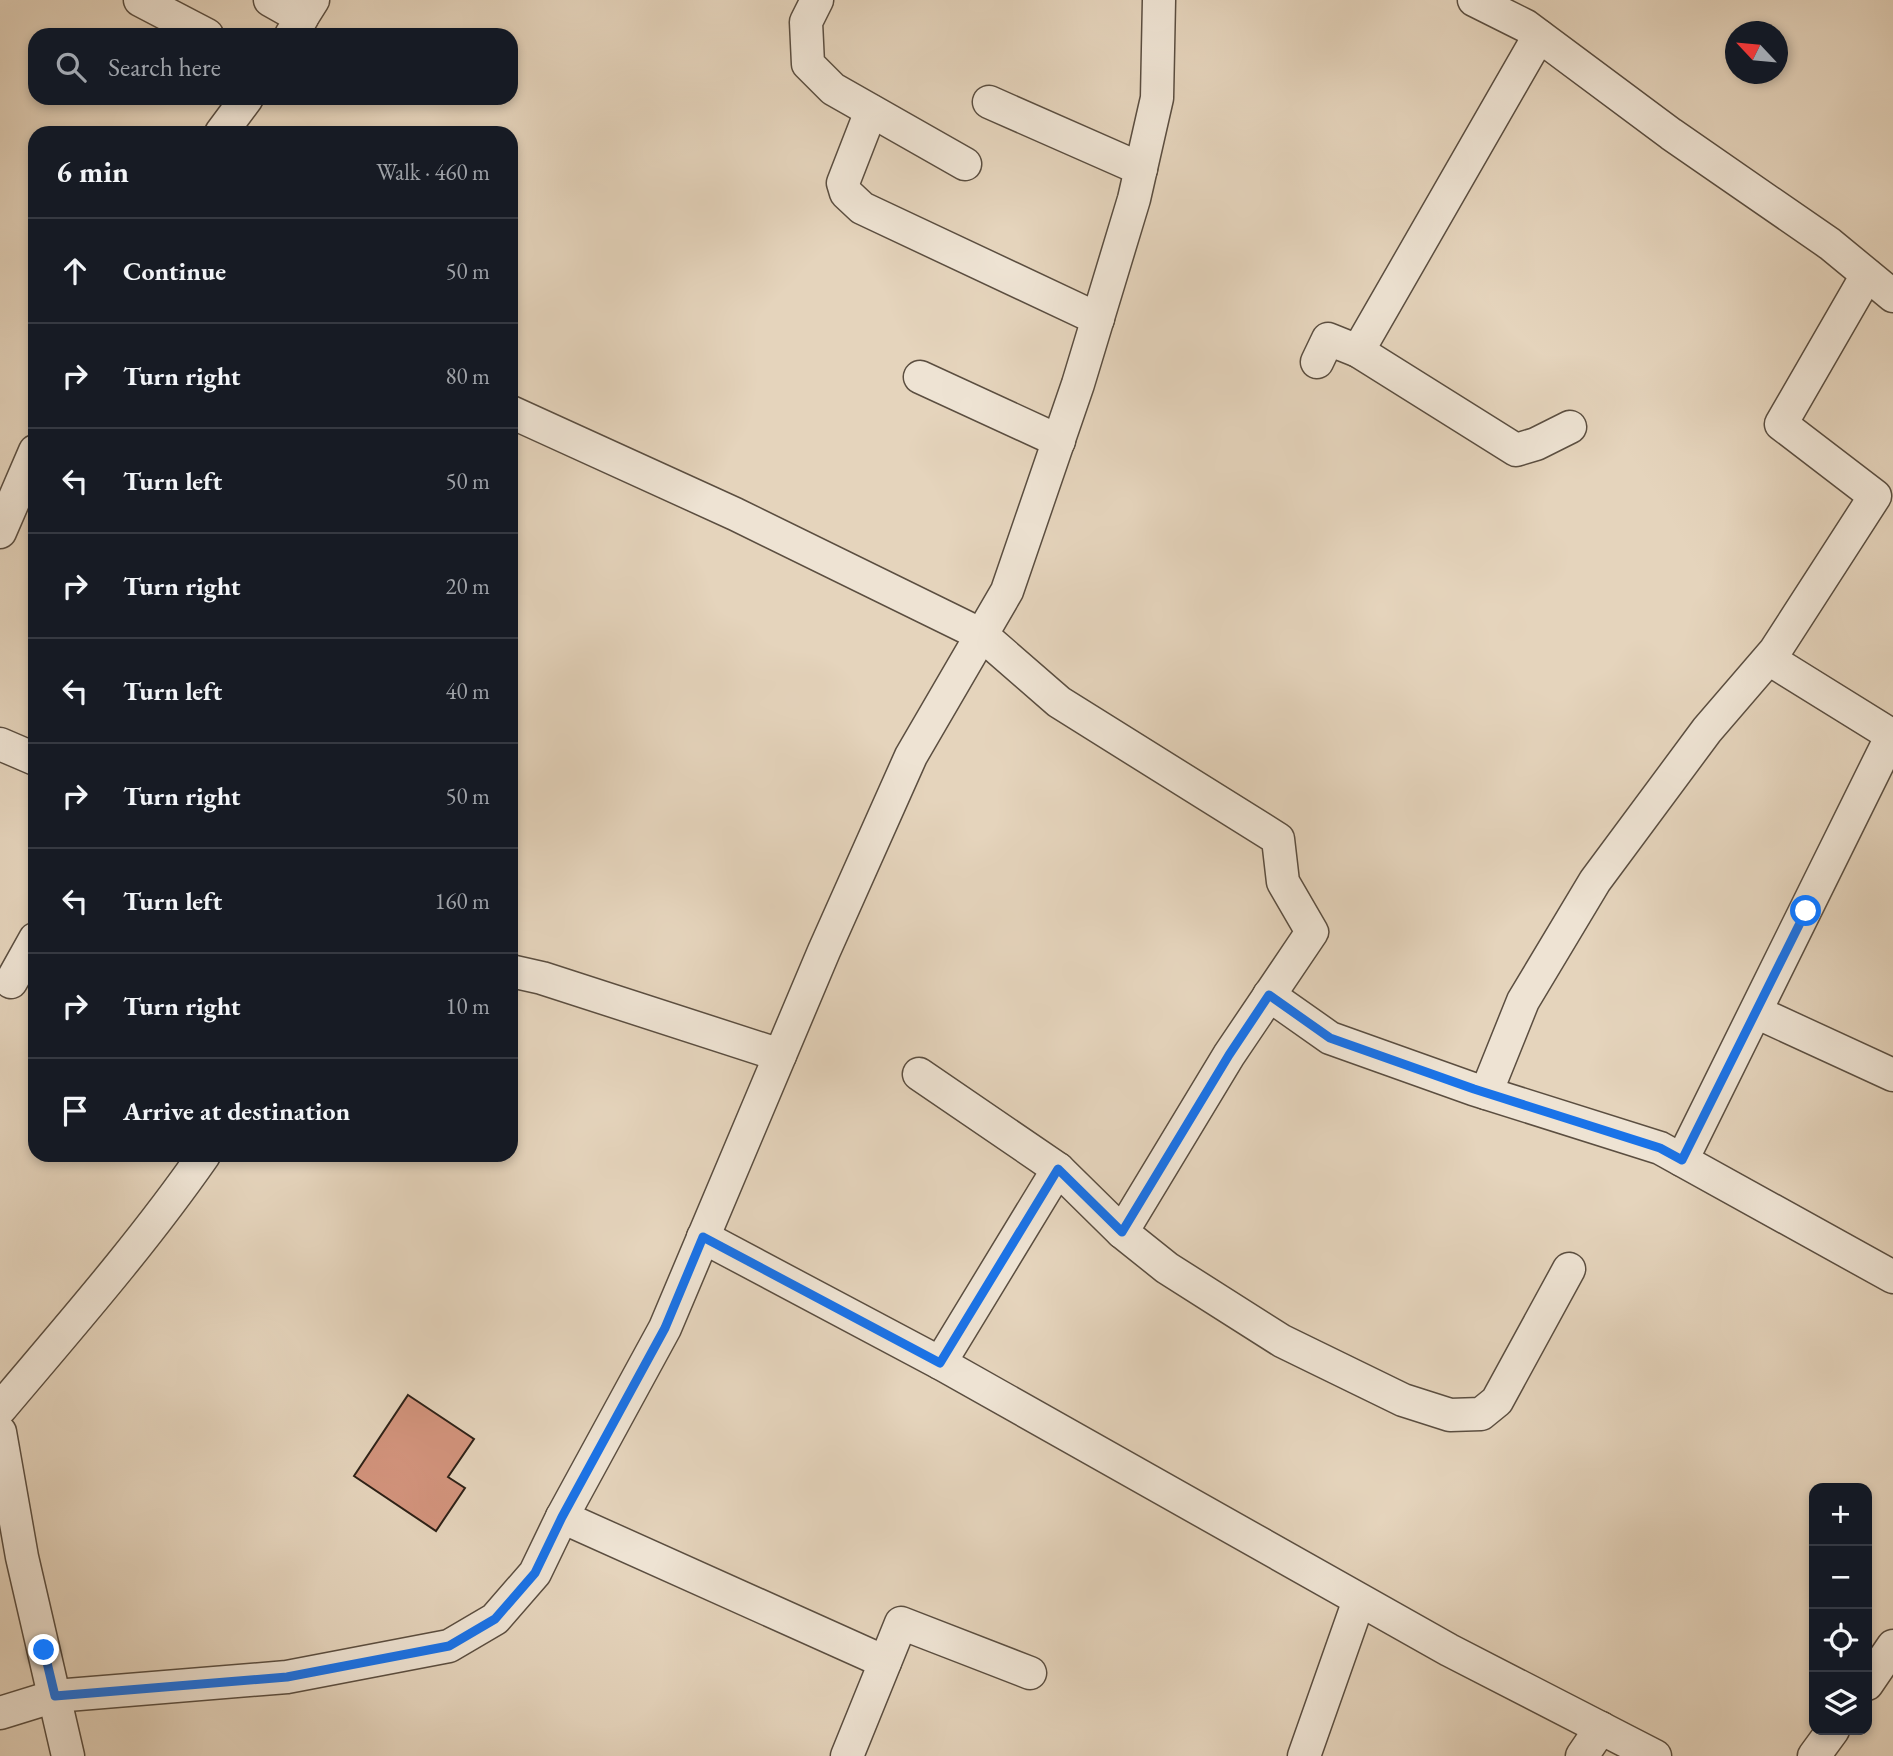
<!DOCTYPE html>
<meta charset="utf-8">
<style>
:root{--surface:#171b24;--page:#242831;--text:#f1f3f6;--muted:#9ea1a6;--line:#363941}
body{margin:0;font-family:"EB Garamond",serif;background:var(--page);color:var(--text)}
.controls{position:absolute;right:21px;bottom:21px;display:grid;overflow:hidden;border-radius:14px;box-shadow:0 4px 10px #0003}
.controls button{width:63px;height:63px;display:grid;place-items:center;padding:0;border:0;border-bottom:2px solid var(--line);background:var(--surface);color:var(--text);font:35px sans-serif}
.compass{position:absolute;left:1725px;top:21px;width:63px;height:63px;border-radius:50%;background:var(--surface);box-shadow:0 4px 10px #0003;rotate:296deg}
.stop{position:absolute;width:21px;height:21px;margin:-16px;border:5px solid #1a73e8;border-radius:50%;background:#fff}
.stop.end{background:#1a73e8;border-color:#fff;box-shadow:0 2px 7px #0008}
.list{margin:0;padding:0;list-style:none}
h2{display:flex;justify-content:space-between;align-items:center;height:91px;margin:0;padding:0 28px;font-size:30px}
h2 small{font-size:23px;font-weight:400;color:var(--muted)}
.list li{display:grid;grid-template-columns:46px 1fr auto;gap:21px;align-items:center;box-sizing:border-box;height:105px;padding:0 28px;border-top:2px solid var(--line)}
.list b{display:block;font-size:26px;white-space:nowrap}
.list em{font-size:23px;font-style:normal;color:var(--muted)}
.icon{flex:none;width:38px;height:38px;fill:none;stroke:currentColor;stroke-width:2;stroke-linecap:round;stroke-linejoin:round}
.map{position:relative;flex:none;width:1893px;height:1756px;overflow:hidden}
.search{position:absolute;background:var(--surface);box-shadow:0 4px 10px #0003;left:28px;top:28px;width:490px;height:77px;display:flex;align-items:center;gap:18px;box-sizing:border-box;padding:0 24px;border-radius:21px;color:var(--muted);font-size:26px}
.panel{position:absolute;background:var(--surface);box-shadow:0 4px 10px #0003;left:28px;top:126px;width:490px;height:1036px;border-radius:21px}
.map>svg:first-child{display:block}
.building{fill:#d3947d;stroke:#2d2117;stroke-width:2}
.lines{fill:none;stroke-linecap:round;stroke-linejoin:round}
.street-casing{stroke:#5b4e40;stroke-width:35}
.street{stroke:#eee3d3;stroke-width:32}
.route{stroke:#1a73e8;stroke-width:9}
</style>
<div class="map">
<svg width="1893" height="1756" viewBox="0 0 1893 1756">
<rect width="100%" height="100%" fill="#e5d4bc"/>
<filter id="stains"><feTurbulence type="fractalNoise" baseFrequency=".00286" numOctaves="4"/><feColorMatrix values="0 0 0 0 .2 0 0 0 0 .09 0 0 0 0 .02 0 0 0 .5 -.17"/></filter>
<radialGradient id="worn" r=".72"><stop offset=".6" stop-color="#630" stop-opacity="0"/><stop offset="1" stop-color="#630" stop-opacity=".3"/></radialGradient>
<path class="building" d="M408,1395l66,44 -26,38 17,11 -29,43 -82,-55z"/>
<g class="lines">
<g class="street-casing">
<g id="street">
<path d="M140,0l67,35"/>
<path d="M270,0l32,18"/>
<path d="M817,0l-11,22 2,42 25,25 132,75"/>
<path d="M1474,0l52,26 145,108 159,110 63,52"/>
<path d="M291,35l22,-35"/>
<path d="M989,102l152,67"/>
<path d="M871,111l-28,72 3,10 16,15 236,111"/>
<path d="M221,133l26,-35"/>
<path d="M1358,351l181,-315"/>
<path d="M1317,362l11,-23 30,12 158,99 20,-6 34,-17"/>
<path d="M920,377l139,64"/>
<path d="M511,412l224,102 247,121 77,67 219,137 5,43 29,50 -83,123 -107,177 -64,-63 -118,194 -237,-126"/>
<path d="M0,532l35,-81"/>
<path d="M1769,659l124,77"/>
<path d="M0,744l35,15"/>
<path d="M511,971l31,7 238,77"/>
<path d="M11,982l24,-43"/>
<path d="M1269,995l61,43 143,51 187,59 233,129"/>
<path d="M1756,1012l137,63"/>
<path d="M919,1074l139,95"/>
<path d="M1486,1093l37,-92 72,-120 112,-151 68,-79 100,-155 -94,-72 86,-149"/>
<path d="M1682,1160l210,-425"/>
<path d="M1122,1232l45,36 115,73 121,59 47,15 31,-1 16,-13 72,-132"/>
<path d="M940,1363l509,287 206,106"/>
<path d="M0,1409c70,-83 142,-165 204,-254"/>
<path d="M0,1432l22,125 46,199"/>
<path d="M562,1517l323,145"/>
<path d="M1867,1684l26,-38"/>
<path d="M0,1713l55,-17 232,-19 162,-31 46,-27 40,-46 27,-56 103,-189 159,-377 87,-195 96,-165 71,-207 56,-185 23,-101 2,-98"/>
<path d="M847,1756l54,-133 129,50"/>
<path d="M1304,1756l55,-156"/>
<path d="M1582,1756l19,-28"/>
<path d="M1814,1756l19,-26"/>
</g>
</g>
<use href="#street" class="street"/>
</g>
<g class="lines">
<path class="route" d="M44,1650l11,46 232,-19 162,-31 46,-27 40,-46 27,-56 103,-189 38,-91 237,126 118,-194 64,63 107,-177 40,-60 61,43 144,51 186,59 22,12 124,-249"/>
</g>
<rect width="100%" height="100%" filter="url(#stains)"/>
<rect width="100%" height="100%" fill="url(#worn)"/>
</svg>
<div class="controls">
<button>+</button>
<button>−</button>
<button><svg class="icon" aria-label="locate" viewBox="0 0 24 24"><circle cx="12" cy="12" r="6"/><path d="M12 2v4M12 18v4M2 12h4M18 12h4"/></svg></button>
<button><svg class="icon" aria-label="layers" viewBox="0 0 24 24"><path d="M12 4l9 5-9 5-9-5zM3 14l9 5 9-5"/></svg></button>
</div>
<svg class="compass" viewBox="-18 -18 36 36"><path d="M0-13l5 13h-10z" fill="#e53935"/><path d="M0 13l5-13h-10z" fill="#9ea1a6"/></svg>
<div class="stop" style="left:1806px;top:911px"></div>
<div class="stop end" style="left:44px;top:1650px"></div>
<div class="search"><svg class="icon" aria-label="search" viewBox="0 0 24 24"><circle cx="10" cy="10" r="6"/><path d="M15 15l6 6"/></svg>Search here</div>
<section class="panel">
<h2>6 min<small>Walk · 460 m</small></h2>
<ul class="list">
<li><svg class="icon" aria-label="ahead" viewBox="0 0 24 24"><path d="M12 20V5M6 11l6-6 6 6"/></svg><div><b>Continue</b></div><em>50 m</em></li>
<li><svg class="icon" aria-label="right" viewBox="0 0 24 24"><path d="M7 20v-9h11M14 6l5 5-5 5"/></svg><div><b>Turn right</b></div><em>80 m</em></li>
<li><svg class="icon" aria-label="left" viewBox="0 0 24 24"><path d="M17 20v-9H6M10 6l-5 5 5 5"/></svg><div><b>Turn left</b></div><em>50 m</em></li>
<li><svg class="icon" aria-label="right" viewBox="0 0 24 24"><path d="M7 20v-9h11M14 6l5 5-5 5"/></svg><div><b>Turn right</b></div><em>20 m</em></li>
<li><svg class="icon" aria-label="left" viewBox="0 0 24 24"><path d="M17 20v-9H6M10 6l-5 5 5 5"/></svg><div><b>Turn left</b></div><em>40 m</em></li>
<li><svg class="icon" aria-label="right" viewBox="0 0 24 24"><path d="M7 20v-9h11M14 6l5 5-5 5"/></svg><div><b>Turn right</b></div><em>50 m</em></li>
<li><svg class="icon" aria-label="left" viewBox="0 0 24 24"><path d="M17 20v-9H6M10 6l-5 5 5 5"/></svg><div><b>Turn left</b></div><em>160 m</em></li>
<li><svg class="icon" aria-label="right" viewBox="0 0 24 24"><path d="M7 20v-9h11M14 6l5 5-5 5"/></svg><div><b>Turn right</b></div><em>10 m</em></li>
<li><svg class="icon" aria-label="arrive" viewBox="0 0 24 24"><path d="M6 21V4h12l-3 4 3 4H6"/></svg><div><b>Arrive at destination</b></div></li>
</ul>
</section>
</div>
